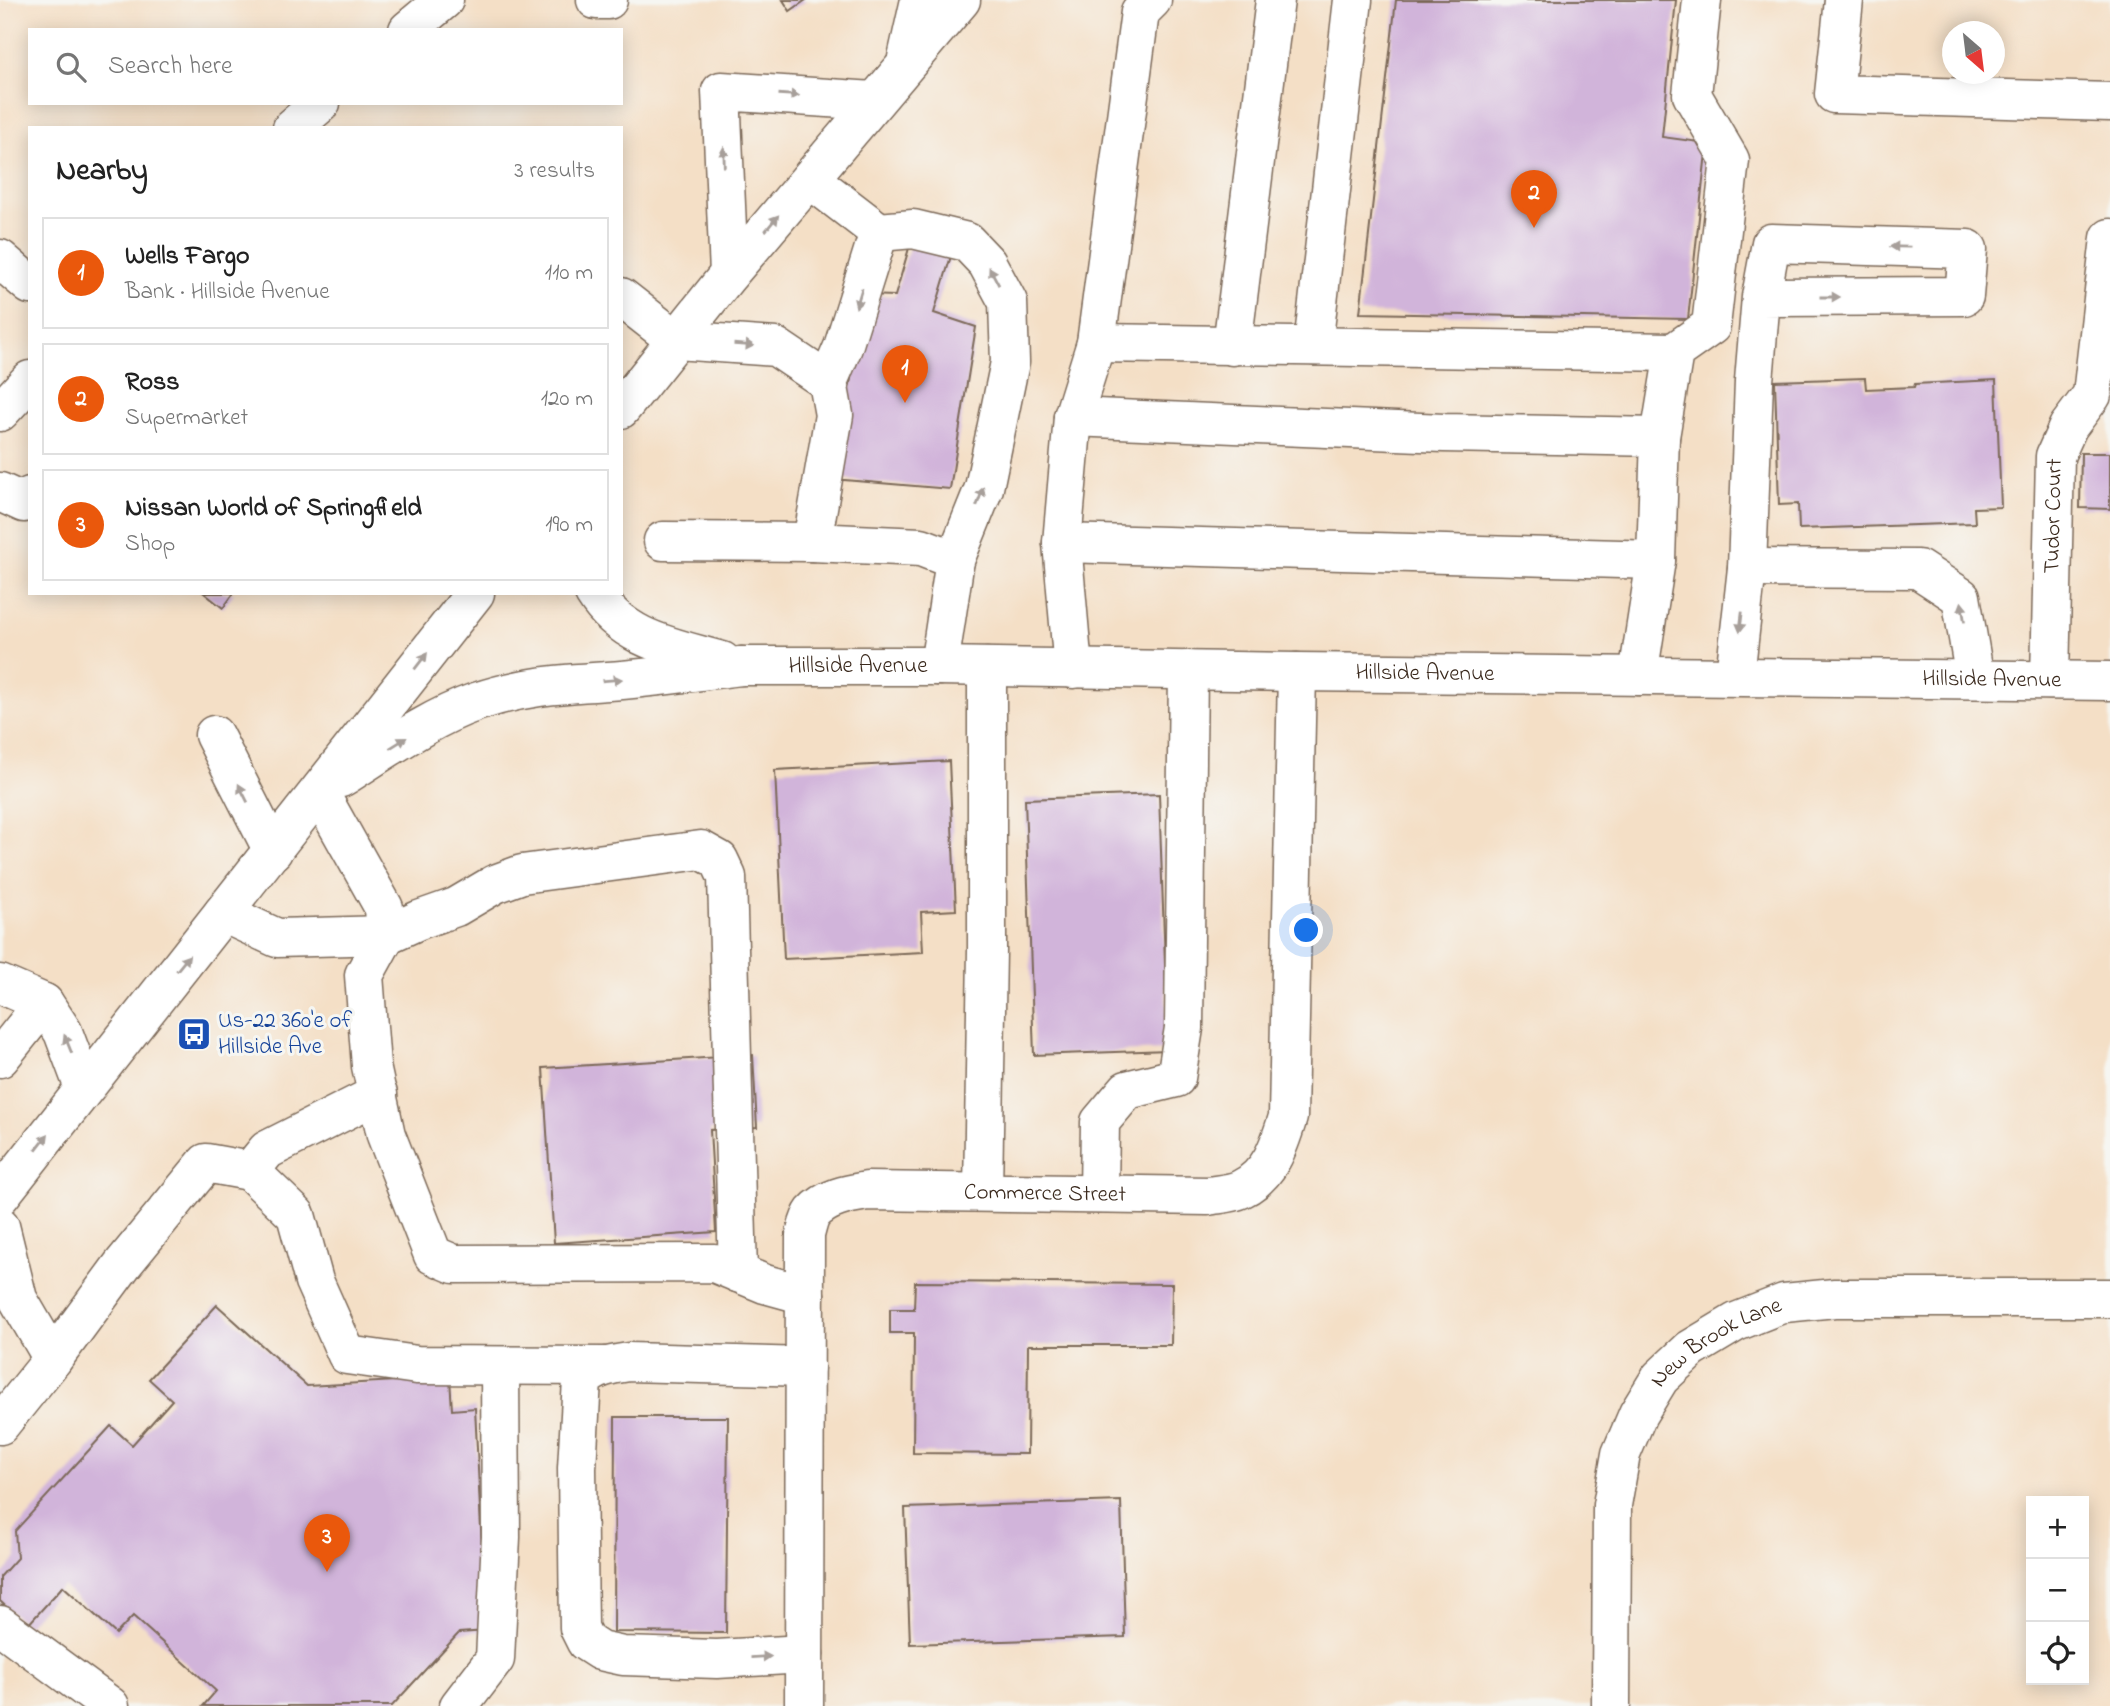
<!DOCTYPE html>
<meta charset="utf-8">
<style>
:root{--surface:#fff;--page:#f6f6f6;--text:#222;--muted:#767676;--line:#e0e0e0;--accent:#ea580c}
body{margin:0;font-family:"Indie Flower",sans-serif;background:var(--page);color:var(--text)}
.controls{position:absolute;right:21px;bottom:21px;display:grid;overflow:hidden;border-radius:0px;box-shadow:0 4px 18px #0003}
.controls button{width:63px;height:63px;display:grid;place-items:center;padding:0;border:0;border-bottom:2px solid var(--line);background:var(--surface);color:var(--text);font:35px sans-serif}
.compass{position:absolute;left:1942px;top:21px;width:63px;height:63px;border-radius:50%;background:var(--surface);box-shadow:0 4px 18px #0003;rotate:152deg}
.you{position:absolute;left:1307px;top:931px;width:24px;height:24px;margin:-18px;border:5px solid #fff;border-radius:50%;background:#1a73e8;box-shadow:0 0 0 10px #1a73e833}
.badge{display:grid;place-items:center;width:46px;height:46px;border-radius:50%;background:var(--accent);color:#fff;font-size:23px;font-weight:700}
.pin{position:absolute;translate:-50% -58px;filter:drop-shadow(0 2px 4px #0008)}
.pin::after{content:'';position:absolute;top:37px;width:24px;height:21px;background:inherit;clip-path:polygon(0 0,100% 0,50% 100%)}
.list{margin:0;padding:0;list-style:none}
h2{display:flex;justify-content:space-between;align-items:center;height:91px;margin:0;padding:0 28px;font-size:30px}
h2 small{font-size:23px;font-weight:400;color:var(--muted)}
.list li{display:grid;grid-template-columns:46px 1fr auto;gap:21px;align-items:center;box-sizing:border-box;height:112px;margin:0 14px 14px;padding:0 14px;border:2px solid var(--line);border-radius:0px}
.list b{display:block;font-size:26px;white-space:nowrap}
.list p{margin:0;font-size:23px;white-space:nowrap;color:var(--muted)}
.list em{font-size:23px;font-style:normal;color:var(--muted)}
.icon{flex:none;width:38px;height:38px;fill:none;stroke:currentColor;stroke-width:2;stroke-linecap:round;stroke-linejoin:round}
.map{position:relative;flex:none;width:2110px;height:1706px;overflow:hidden}
.search{position:absolute;background:var(--surface);box-shadow:0 4px 18px #0003;left:28px;top:28px;width:595px;height:77px;display:flex;align-items:center;gap:18px;box-sizing:border-box;padding:0 24px;border-radius:0px;color:var(--muted);font-size:26px}
.panel{position:absolute;background:var(--surface);box-shadow:0 4px 18px #0003;left:28px;top:126px;width:595px;height:469px;border-radius:0px}
.map>svg:first-child{display:block}
.building{fill:#d1b4da}
.lines{fill:none;stroke-linecap:round;stroke-linejoin:round}
.minor-casing{stroke:#7c6959;stroke-width:41}
.highway-casing{stroke:#7c6959;stroke-width:41}
.minor{stroke:#fff;stroke-width:38}
.highway{stroke:#fff;stroke-width:38}
.oneway{fill:#a79f9a}
.labels{text-anchor:middle;dominant-baseline:central;stroke-width:6;stroke-linejoin:round;paint-order:stroke}
.street-label{font-size:23px;fill:#3b2a1e;stroke:#f6f6f2}
.transit-label{font-size:23px;fill:#164399;stroke:#f6f6f2;text-anchor:start}
</style>
<div class="map">
<svg width="2110" height="1706" viewBox="0 0 2110 1706">
<rect width="100%" height="100%" fill="#f6f6f2"/>
<filter id="ink" filterUnits="userSpaceOnUse"><feTurbulence type="fractalNoise" baseFrequency=".0143" numOctaves="2"/><feDisplacementMap in="SourceGraphic" scale="14" xChannelSelector="R" yChannelSelector="G"/><feConvolveMatrix kernelMatrix="1 2 1 2 8 2 1 2 1" color-interpolation-filters="sRGB"/></filter>
<filter id="wash" filterUnits="userSpaceOnUse"><feTurbulence type="fractalNoise" baseFrequency=".00686" numOctaves="4" result="noise"/><feDisplacementMap in="SourceGraphic" scale="28" xChannelSelector="R" yChannelSelector="G"/><feGaussianBlur stdDeviation="1.57" result="paint"/><feColorMatrix in="noise" values="0 0 0 0 0 0 0 0 0 0 0 0 0 0 0 0 0 1.4 0 .05"/><feComposite in="paint" operator="in"/></filter>
<g filter="url(#wash)">
<rect width="100%" height="100%" fill="#f4dfc6"/>
<g id="blocks">
<g class="building">
<path d="M783,0h23l-16,11z"/>
<path d="M1396,0h280l-14,137 45,6 -19,176 -328,-6z"/>
<path d="M912,238l42,8 -20,67 42,14 -26,162 -117,-10 33,-184 29,1z"/>
<path d="M1865,378l1,11 48,-2 1,-3 81,-4 5,127 -27,1 1,15 -176,6 -1,-25 -19,1 -4,-124z"/>
<path d="M2081,453h29v56l-30,-1z"/>
<path d="M204,593h30l-11,15z"/>
<path d="M949,761l7,149 -35,2 2,40 -139,7 -9,-189z"/>
<path d="M1159,794l9,256 -134,5 -9,-256z"/>
<path d="M753,1055l4,72 -47,3 6,102 -162,11 -11,-175z"/>
<path d="M915,1282l257,2 -1,61h-143l-1,109 -114,-1 1,-120h-24v-24h24z"/>
<path d="M217,1305l90,81 143,-8 2,32 23,-2 11,223 -27,2 -67,73h-189l13,-15 -83,-75 -17,18 -53,-48 -36,40 -27,-25v-24l17,-19 -2,-27 96,-105 21,19 40,-45 -23,-21z"/>
<path d="M615,1417h113l-2,216 -112,-1z"/>
<path d="M1121,1501l4,136 -215,7 -5,-136z"/>
</g>
</g>
</g>
<g filter="url(#ink)">
<use href="#blocks" fill-opacity="0" stroke="#7c6959" stroke-width="2"/>
<g class="lines">
<g class="minor-casing">
<g id="minor">
<path d="M596,0h12"/>
<path d="M1844,0l-10,94 276,8"/>
<path d="M810,179l69,53 34,-3 54,13 20,21 21,39 2,60 -26,126 -29,72"/>
<path d="M0,259l30,26"/>
<path d="M729,274l-8,-183 153,10"/>
<path d="M621,297l55,43 100,7 52,35 6,33 -22,127"/>
<path d="M1096,343l578,9"/>
<path d="M1232,346l43,-346"/>
<path d="M1313,346l40,-346"/>
<path d="M828,382l15,-35 36,-115"/>
<path d="M1073,417l371,16 216,4"/>
<path d="M0,492l24,11 6,-7"/>
<path d="M663,541l149,1 109,5 34,13 -16,106"/>
<path d="M1062,543l594,17"/>
<path d="M1747,568l171,1 43,28 14,82"/>
<path id="s1" d="M741,666h198l358,6 813,9"/>
<path d="M1073,669l-11,-126 11,-126 23,-74 44,-331 12,-12"/>
<path d="M1638,676l18,-116 4,-123 14,-85 37,-26 19,-166 -38,-65 10,-95"/>
<path d="M1735,676l12,-108 7,-187 7,-84 10,-54 197,6 -4,47 -203,1"/>
<path id="s2" d="M2050,680l5,-224 13,-29 24,-32 18,-157"/>
<path d="M214,735l59,116"/>
<path d="M319,792l65,116 2,27 -22,40 7,91 15,69 47,120 21,9 260,-1 51,21 40,11"/>
<path d="M223,913l54,25 109,-3 33,-15 37,-13 39,-23 27,-10 179,-24 18,10 8,17 11,396"/>
<path d="M0,984l44,19 19,29 21,56"/>
<path d="M0,1058l44,-55"/>
<path d="M250,1171l17,-21 111,-56"/>
<path d="M983,1192l4,-242v-283"/>
<path d="M1099,1194l1,-72 27,-32 49,-12 8,-50 4,-358"/>
<path d="M0,1226l18,73 35,60"/>
<path d="M0,1425l53,-66 70,-95 83,-101 44,8 46,44 18,66 33,74 70,10 187,1"/>
<path d="M0,1625l110,81"/>
<path d="M804,1654l-87,5 -94,-3 -23,-5 -14,-9 -7,-14 -2,-160 5,-88c14,-13 27,-15 47,-18l176,5"/>
<path d="M459,1706l36,-47 6,-122 -1,-171"/>
<path id="s3" d="M804,1706l1,-471c2,-7 4,-17 8,-22 13,-15 35,-19 54,-22l341,5c10,-2 23,-2 33,-7 29,-14 38,-43 47,-72l9,-445"/>
<path id="s4" d="M1611,1706l1,-201 9,-51 17,-40 22,-36 31,-29 45,-27 48,-19 51,-5h275"/>
</g>
</g>
<g class="highway-casing">
<g id="highway">
<path d="M408,30l36,-30"/>
<path d="M907,58l13,-58"/>
<path d="M292,128l29,-25"/>
<path d="M621,409l108,-135 232,-274"/>
<path d="M0,412l30,-32"/>
<path d="M594,593c29,47 79,54 128,68"/>
<path d="M341,778c43,-27 87,-59 135,-76 46,-16 84,-18 132,-21 44,-3 89,-10 133,-15"/>
<path d="M0,1196l475,-603"/>
</g>
</g>
<use href="#minor" class="minor"/>
<use href="#highway" class="highway"/>
</g>
<defs><path id="oneway-solid" d="M-6-.8H1V-3.2L6.5 0L1 3.2V.8H-6Z" transform="scale(1.75)"/></defs>
<g class="oneway">
<use href="#oneway-solid" transform="translate(789 95) rotate(4)"/>
<use href="#oneway-solid" transform="translate(724 157) rotate(-92)"/>
<use href="#oneway-solid" transform="translate(772 223) rotate(-50)"/>
<use href="#oneway-solid" transform="translate(1900 247) rotate(-179)"/>
<use href="#oneway-solid" transform="translate(994 276) rotate(-118)"/>
<use href="#oneway-solid" transform="translate(1830 297)"/>
<use href="#oneway-solid" transform="translate(859 298) rotate(107)"/>
<use href="#oneway-solid" transform="translate(744 345) rotate(4)"/>
<use href="#oneway-solid" transform="translate(980 497) rotate(-70)"/>
<use href="#oneway-solid" transform="translate(1963 612) rotate(-99)"/>
<use href="#oneway-solid" transform="translate(1741 622) rotate(97)"/>
<use href="#oneway-solid" transform="translate(421 661) rotate(-52)"/>
<use href="#oneway-solid" transform="translate(612 680) rotate(-5)"/>
<use href="#oneway-solid" transform="translate(398 743) rotate(-32)"/>
<use href="#oneway-solid" transform="translate(243 793) rotate(-117)"/>
<use href="#oneway-solid" transform="translate(183 963) rotate(-51)"/>
<use href="#oneway-solid" transform="translate(68 1044) rotate(-112)"/>
<use href="#oneway-solid" transform="translate(42 1142) rotate(-52)"/>
<use href="#oneway-solid" transform="translate(761 1657) rotate(-3)"/>
</g>
</g>
<defs>
<g id="bus-square" transform="scale(1.75)"><rect x="-9" y="-9" width="18" height="18" rx="4" fill="#1a4fb4" stroke="#f6f6f2"/><path d="M-5-6H5V4H4V6H2V4H-2V6H-4V4H-5ZM-3.5-4V0h7V-4ZM-3.5 1.2v1.5H-2V1.2ZM2 1.2v1.5H3.5V1.2Z" fill="#fff"/></g>
</defs>
<g fill-rule="evenodd">
<use href="#bus-square" x="194" y="1034"/>
</g>
<g class="labels">
<g class="street-label">
<text stroke="none"><textPath href="#s2" startOffset="164">Tudor Court</textPath></text>
<text stroke="none"><textPath href="#s1" startOffset="117">Hillside Avenue</textPath></text>
<text stroke="none"><textPath href="#s1" startOffset="684">Hillside Avenue</textPath></text>
<text stroke="none"><textPath href="#s1" startOffset="1251">Hillside Avenue</textPath></text>
<text stroke="none"><textPath href="#s3" startOffset="732">Commerce Street</textPath></text>
<text stroke="none"><textPath href="#s4" startOffset="406">New Brook Lane</textPath></text>
</g>
<g class="transit-label">
<text x="218" y="1021">Us-22 360'e of<tspan x="218" dy="26">Hillside Ave</tspan></text>
</g>
</g>
</svg>
<div class="controls">
<button>+</button>
<button>−</button>
<button><svg class="icon" aria-label="locate" viewBox="0 0 24 24"><circle cx="12" cy="12" r="6"/><path d="M12 2v4M12 18v4M2 12h4M18 12h4"/></svg></button>
</div>
<svg class="compass" viewBox="-18 -18 36 36"><path d="M0-13l5 13h-10z" fill="#e53935"/><path d="M0 13l5-13h-10z" fill="#767676"/></svg>
<div class="you"></div>
<div class="pin badge" style="left:905px;top:403px">1</div>
<div class="pin badge" style="left:1534px;top:228px">2</div>
<div class="pin badge" style="left:327px;top:1572px">3</div>
<div class="search"><svg class="icon" aria-label="search" viewBox="0 0 24 24"><circle cx="10" cy="10" r="6"/><path d="M15 15l6 6"/></svg>Search here</div>
<section class="panel">
<h2>Nearby<small>3 results</small></h2>
<ul class="list">
<li><span class="badge">1</span><div><b>Wells Fargo</b><p>Bank · Hillside Avenue</p></div><em>110 m</em></li>
<li><span class="badge">2</span><div><b>Ross</b><p>Supermarket</p></div><em>120 m</em></li>
<li><span class="badge">3</span><div><b>Nissan World of Springfield</b><p>Shop</p></div><em>190 m</em></li>
</ul>
</section>
</div>
